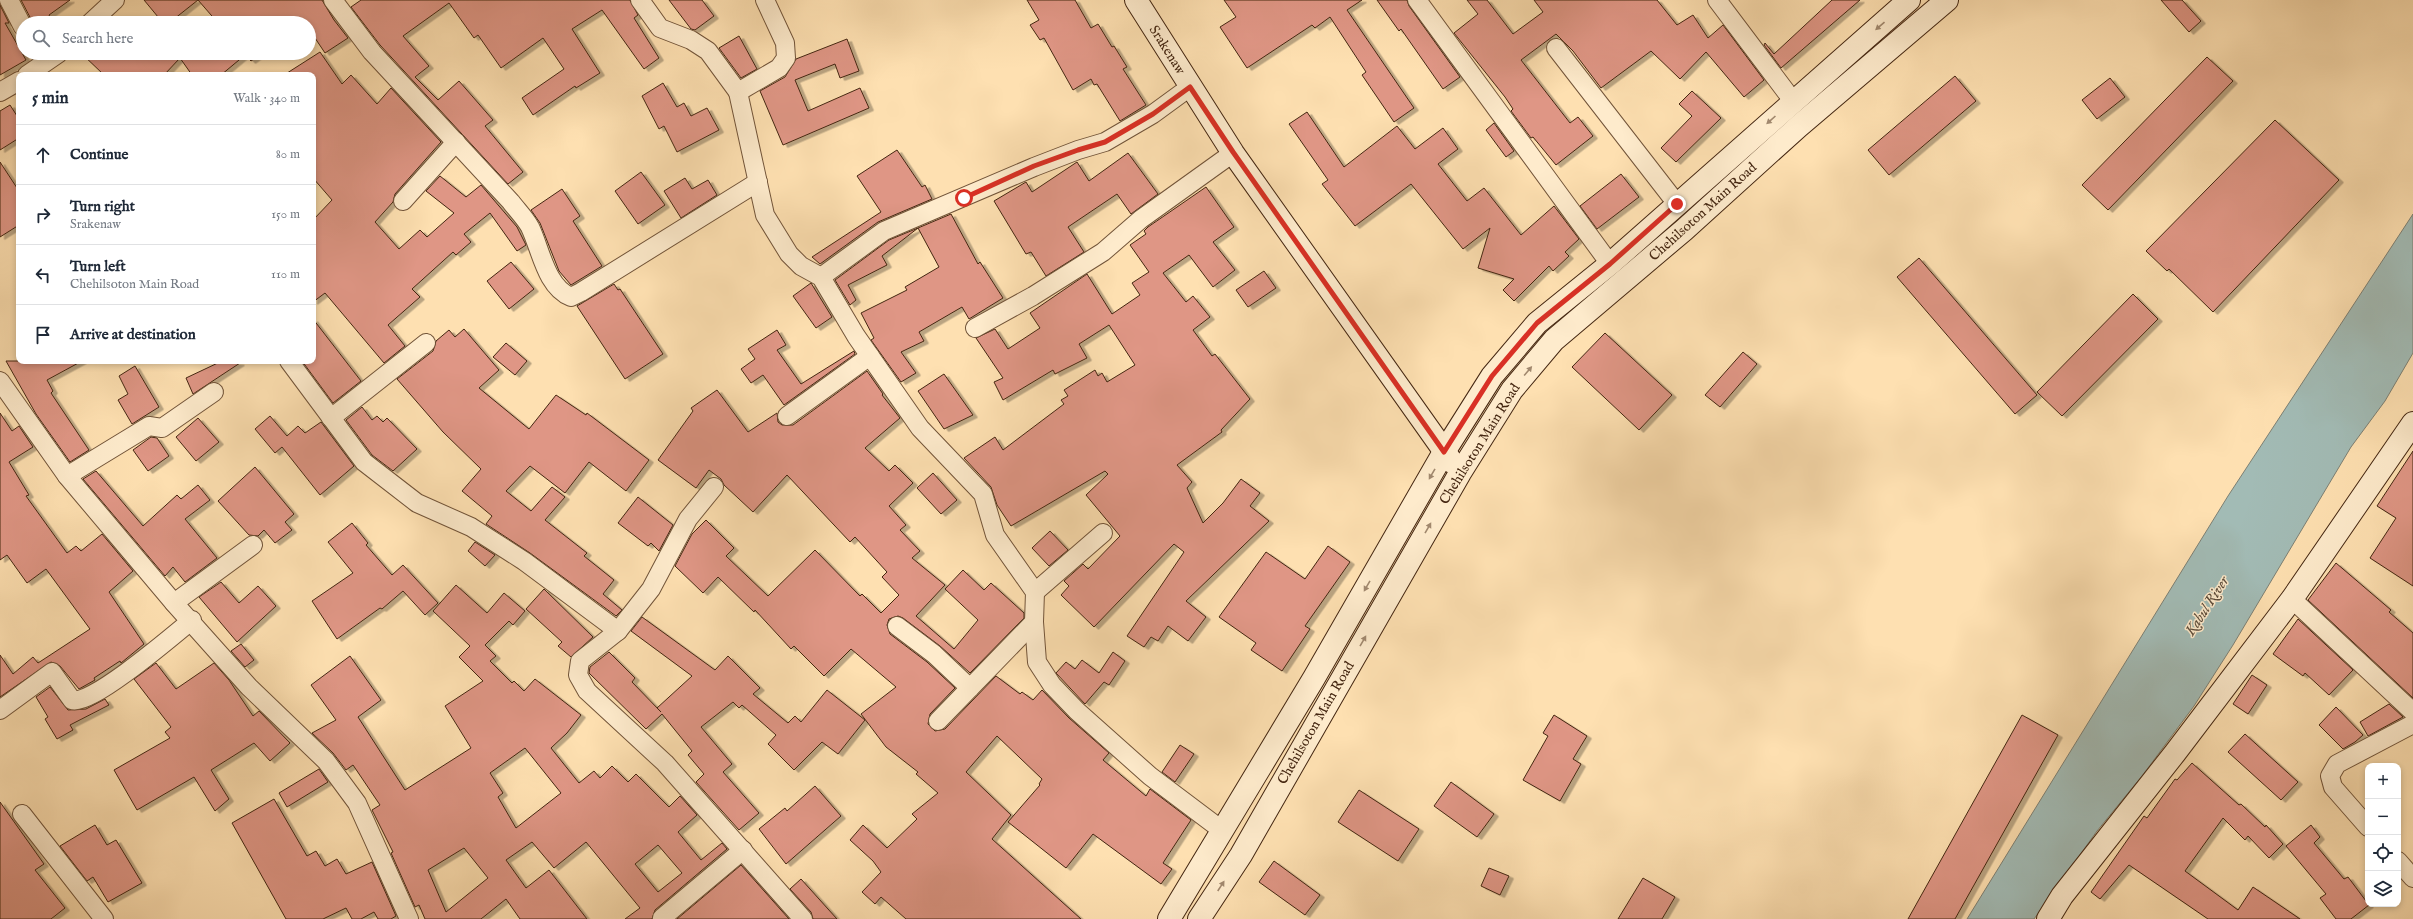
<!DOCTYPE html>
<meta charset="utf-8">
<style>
:root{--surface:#fff;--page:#f2f2f3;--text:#1f2937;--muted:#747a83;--line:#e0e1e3}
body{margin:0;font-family:"IM FELL English",serif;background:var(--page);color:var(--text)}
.controls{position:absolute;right:12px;bottom:12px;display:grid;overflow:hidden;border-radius:8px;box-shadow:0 2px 6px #0003}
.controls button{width:36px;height:36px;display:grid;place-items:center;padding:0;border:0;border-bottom:1px solid var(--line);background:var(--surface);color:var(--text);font:20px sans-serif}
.stop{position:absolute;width:12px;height:12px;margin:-9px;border:3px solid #d93025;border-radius:50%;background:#fff}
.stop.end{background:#d93025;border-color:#fff;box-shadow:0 1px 4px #0008}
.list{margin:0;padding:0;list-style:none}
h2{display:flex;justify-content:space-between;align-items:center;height:52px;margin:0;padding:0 16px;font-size:17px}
h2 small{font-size:13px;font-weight:400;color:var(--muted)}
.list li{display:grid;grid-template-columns:26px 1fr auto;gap:12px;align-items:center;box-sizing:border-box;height:60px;padding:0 16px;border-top:1px solid var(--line)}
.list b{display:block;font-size:15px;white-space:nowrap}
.list p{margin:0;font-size:13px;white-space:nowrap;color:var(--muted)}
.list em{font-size:13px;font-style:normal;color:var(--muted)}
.icon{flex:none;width:22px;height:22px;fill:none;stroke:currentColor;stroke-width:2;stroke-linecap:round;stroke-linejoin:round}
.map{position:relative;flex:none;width:2413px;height:919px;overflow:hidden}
.search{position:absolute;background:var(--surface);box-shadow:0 2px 6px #0003;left:16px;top:16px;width:300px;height:44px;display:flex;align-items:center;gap:10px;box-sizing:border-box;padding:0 14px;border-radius:22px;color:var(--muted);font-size:15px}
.panel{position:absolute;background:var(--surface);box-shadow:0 2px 6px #0003;left:16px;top:72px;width:300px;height:292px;border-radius:8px}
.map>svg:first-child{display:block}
.water{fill:#a2bbb5;stroke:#7c7f73}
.building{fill:#df9685;stroke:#442611;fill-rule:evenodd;filter:url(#shadow)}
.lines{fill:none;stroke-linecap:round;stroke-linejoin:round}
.street-casing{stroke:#725439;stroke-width:20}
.secondary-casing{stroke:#442611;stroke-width:24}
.street{stroke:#feebcc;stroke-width:18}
.secondary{stroke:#feebcc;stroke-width:22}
.oneway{fill:#a1886e}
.route{stroke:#d93025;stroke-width:5}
.labels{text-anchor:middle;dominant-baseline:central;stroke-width:3;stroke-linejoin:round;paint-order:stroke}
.street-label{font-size:14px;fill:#442611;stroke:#feebcc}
.water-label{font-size:15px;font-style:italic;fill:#5c4b3a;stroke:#feebcc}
</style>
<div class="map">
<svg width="2413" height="919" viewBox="0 0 2413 919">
<defs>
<filter id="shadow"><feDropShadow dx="4.5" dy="2.5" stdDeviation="0" flood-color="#0004"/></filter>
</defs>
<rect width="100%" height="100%" fill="#fee0b1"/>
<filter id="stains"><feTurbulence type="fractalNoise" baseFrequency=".005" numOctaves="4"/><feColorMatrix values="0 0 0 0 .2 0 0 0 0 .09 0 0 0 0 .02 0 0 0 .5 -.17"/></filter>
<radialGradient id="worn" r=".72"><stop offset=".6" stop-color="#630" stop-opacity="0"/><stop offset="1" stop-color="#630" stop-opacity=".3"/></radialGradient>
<path class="water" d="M2413,214v139l-28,48 -34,46 -118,198 -39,61 -52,70 -45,55 -63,88h-67l261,-423z"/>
<g class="building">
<path d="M21,0h49l-21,15 4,8h-20z"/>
<path d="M144,0h178l12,20 14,18 -23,15 -16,-24v-6h-91l-20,-23 -29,23h-6z"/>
<path d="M361,0h269l8,15 -4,3 25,40 -15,11 -42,-59 -30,19 28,44 -24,15 -1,-2 -42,29 -11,-17 42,-29 -21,-31 -42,30 -23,-33 -4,3 -25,-35 -46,33 26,30 -14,11 23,23 21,-19 34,39 -8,6 38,46 -15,12 -128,-139 -29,-38z"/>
<path d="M669,0h33l12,16 -19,14 -4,-1z"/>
<path d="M1027,0h48l16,28 7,-4 14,23 2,-1 13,21 -4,2 23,36 -26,16 -23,-37 -3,1 -3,-6 -18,11 -29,-52 -4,2 -10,-15 9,-5z"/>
<path d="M1224,0h138l-15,10 67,98 -20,14 -32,-47 4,-3 -36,-55 -15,11 -3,-3 -65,43 -27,-41 16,-10z"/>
<path d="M1377,0h30l2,6 51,71 -17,12 -42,-60 -2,2z"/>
<path d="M1467,0h20l26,34 30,-22 -9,-12h123l20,25 16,-10 15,23 15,-13 41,55 -20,17 -38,-45 -26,27 -29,-28 -50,37 -28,-37 -17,-17 -35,26 49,63 8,-6 15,19 -37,29 -23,-28 -2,1 -20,-27 2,-2 -8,-12 -51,-64 24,-19z"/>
<path d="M1832,0h28l-79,68 -17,-23 1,-2 9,11z"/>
<path d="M2161,0h21l19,21 -12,11z"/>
<path d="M0,5l9,18h-4l21,37 -26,15z"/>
<path d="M739,36l18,33 -16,9 -22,-30z"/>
<path d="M847,39l12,32 -19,7 -5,-14 -40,16 13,31 52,-23 9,20 -86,37 -23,-54 25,-14 11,-18z"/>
<path d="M320,52l22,32 9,-9 26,29 14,-16 50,54 -46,52 -2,8 -18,20 24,27 21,-19 7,7 27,-24 -28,-22 14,-15 26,21 15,-12 36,42 9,18 -9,6 -27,-38 -26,21 7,8 -15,13 -3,-3 -41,37 8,8 -32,28 17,21 -21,17 -59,-70 -12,9v-82l19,-20 -19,-22v-103h-29z"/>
<path d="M81,53h181l-11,8 -6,-6 -24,20h-29l-12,-17 -16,17h-60z"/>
<path d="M2207,57l26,24 -125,129 -26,-25z"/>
<path d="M1955,76l21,25 -87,74 -21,-25z"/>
<path d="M2110,78l15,19 -28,22 -15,-19z"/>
<path d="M663,83l14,24 7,-4 7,13 16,-8 12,22 -42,22 -13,-26 -5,3 -17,-33z"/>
<path d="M1692,91l29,27 -45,44 -15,-14 31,-32 -13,-12z"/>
<path d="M10,105l9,14v19l-19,12v-39z"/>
<path d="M1307,112l37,55 53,-41 18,23 28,-21 15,21 -20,15 29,37 17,-13 37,47 33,-29 25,33 -14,13 4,4 -16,15 -4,-5 -35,35 -11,-11 11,-11 -36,-11 12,-40 -27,21 -52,-65 -56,42 -33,-42 6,-4 -39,-56z"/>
<path d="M2275,120l64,60 -126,132 -44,-43 -2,2 -21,-20z"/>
<path d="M1494,123l20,28 -8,6 -20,-27z"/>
<path d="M897,150l25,37 3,-2 7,14 -54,23 -58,42 -8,-7 69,-45 -24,-36z"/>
<path d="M1128,153l30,41 -27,20 -14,-20 -49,33 16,25 -38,24 -15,-24 -5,2 -32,-53 32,-19 6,10 45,-30 12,19z"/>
<path d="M0,162l19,29v34l-19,12z"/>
<path d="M641,172l24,33 -27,19 -23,-33z"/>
<path d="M1621,174l18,23 -42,32 -17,-23z"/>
<path d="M685,178l7,11 16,-9 9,15 -36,23 -17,-27z"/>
<path d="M1206,187l28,40 -21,15 22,28 -22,17 -24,-32 -26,18 23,29 7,-6 17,21 -17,13 19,26 3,-2 35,45 -29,31 1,2 -45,33 15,17 -5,6 16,35 20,-20 18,-24 19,14 -10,13 19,15 -83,80 20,16 -18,24 -20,-15 -10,15 -7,-4 -7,10 -17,-11 57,-84 -10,-8 -80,83 -33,-32 8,-9 -5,-5 19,-17 5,5 32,-33 -34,-41 22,-21 -3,-3 -94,55 -14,-21 -6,-18 -27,-29 31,-21 8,13 61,-46 -3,-4 7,-4 -4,-6 31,-20 3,6 4,-3 5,9 28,-17 -26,-40 -30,19 8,14 -32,16 -2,-4 -50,30 -9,-18 9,-4 -27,-40 19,-9 13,20 32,-21 -10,-15 57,-39 25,40 28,-19 -8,-12 17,-11 -19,-27 16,-11 -2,-3 4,-4z"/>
<path d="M562,189l18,27 -7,5 29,45 -31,19 -12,-14 -19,-48 -9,-13z"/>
<path d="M951,214l27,50 2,-2 23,36 -34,21 -7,-12 -43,25 5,9 -23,11 15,21 -15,9 -30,-42 3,-2 -13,-25 46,-23 -2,-3 34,-20 -21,-39z"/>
<path d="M918,228l-36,28 5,9 -39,20 8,15 -6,5 -15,-25 54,-40z"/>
<path d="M1919,258l118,137 -22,19 -118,-137z"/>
<path d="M511,262l23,27 -25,20 -22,-28z"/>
<path d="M1264,271l12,17 -28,19 -12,-17z"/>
<path d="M811,283l21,34 -16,11 -23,-32z"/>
<path d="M614,284l4,6 2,-1 43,65 -38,25 -48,-73z"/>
<path d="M2133,294l25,25 -96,97 -25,-24z"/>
<path d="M313,319l48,62 -28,22 -31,-42h11z"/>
<path d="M464,329l35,41 -20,18 50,41 27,-34 30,20 1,-2 62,47 -23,31 -37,-29 -24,31 -35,-27 -24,25 25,20 21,-24 13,10 -20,23 42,33 -3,3 30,24 -11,14 19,16 -6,6 -86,-63 -44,-29 6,-8 -30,-25 19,-22 -38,-37 -46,-53 36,-28 3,-10 13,-11 6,7z"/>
<path d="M777,330l9,15 -9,5 24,34 53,-33 1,3 -71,51 -21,-30 -12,8 -10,-14 14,-10 -7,-10z"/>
<path d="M1605,333l67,62 -33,35 -67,-63z"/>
<path d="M506,343l21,18 -12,14 -22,-18z"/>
<path d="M1743,352l14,12 -37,43 -15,-12z"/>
<path d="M6,361h76l-35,19 6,11 -2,2 38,57 -19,12 -34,-48z"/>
<path d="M222,361l18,2 -47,31 -7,-16z"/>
<path d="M135,366l24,41 -27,17 -14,-24 10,-6 -9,-18z"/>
<path d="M867,371l16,23 -1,1 18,23 -35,30 24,23 6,-6 18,18 -24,23 17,19 -6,5 20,21 -8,7 33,27 -29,31 38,33 24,-29 -33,-31 18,-19 21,20 7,-7 33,30v5l-54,55 -30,-27 -37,-28 -5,-2 -9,3 -2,6 3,9 37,28 28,26 -25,26 -2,10 7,7 10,-2 51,-53 24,18 2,-2 11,8 9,-10 27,28 40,35 -6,7 43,36 4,-7 41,31 -28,43 9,6 -11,15 -68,-50 -27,34 -58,-46 32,-37 -1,-1 3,-5 -45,-43 -31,36 45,43 -19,24 89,80h-175l-25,-22 -6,7 -13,-12 19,-20 -8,-11 -23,-21 13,-15 24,23 30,-29 -5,-5 26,-21 -22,-19 2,-2 -32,-25 -25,-33 35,-27 -45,-38 -27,27 -30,-30 -3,3 -36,-39 -1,2 -36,-35 -15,16 -28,-27 17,-32 14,-14 28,28 -8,8 42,40 47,-46 45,46 2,-2 19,19 18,-18 -17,-18 5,-5 -32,-35 -5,5 -63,-67 -34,37 -29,-27 -3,-6 -12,-9 -13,18 -38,-28 35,-49 -2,-3 26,-18 31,42 29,-19 1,9 4,3h11z"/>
<path d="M944,374l29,41 -29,14 -26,-38z"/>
<path d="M362,407l10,13 5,-4 6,6 4,-4 30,31 -24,22 -21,-16 -26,-35z"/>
<path d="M0,413l12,18 7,-5 14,21 -24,15 20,33 -3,1 41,57 9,-7 5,5 21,-17 31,37 -24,21 35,52 -23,19 -1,-2 -26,17 1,2 -16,9 -19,-23 -9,-4 -51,35v-42l13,19 20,-17 5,6 52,-34 -44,-60 -19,14 -20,-28 -7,5z"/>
<path d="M270,416l17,20 11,-10 7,7 16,-11 33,44 -34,29 -38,-48 -7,6 -20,-24z"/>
<path d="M198,418l21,24 -23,19 -20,-24z"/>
<path d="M151,437l6,1 12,18 -21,15 -15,-21z"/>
<path d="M2413,451v135l-43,-28 26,-40 -19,-12z"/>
<path d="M255,467l39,47 -9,8 7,8 -17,13 -11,-13 -6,6 -9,-1 -31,-34z"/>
<path d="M96,471l47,55 34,-31 4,4 17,-14 12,15 -25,19 32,39 -32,24 -12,-15 -8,9 -82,-97z"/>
<path d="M933,473l24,27 -16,14 -24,-26z"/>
<path d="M638,497l35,28 -14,26 -8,-8 -3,3 -30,-23z"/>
<path d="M352,523l16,20 -2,2 26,30 11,-10 35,38 -13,12 -22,-24 -21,18 -2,-1 -43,31 -25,-38 41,-28 -25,-31z"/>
<path d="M1050,531l18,19 -19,16 -17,-18z"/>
<path d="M475,542l20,13 -10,11 -17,-15z"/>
<path d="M1328,546l22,16 -45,64 5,3 -28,42 -31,-21 5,-7 -37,-26 47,-65 39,27z"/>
<path d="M2336,563l55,47 -2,2 24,21v65l-105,-98z"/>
<path d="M221,582l18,21 19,-17 18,20 -39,36 -38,-45z"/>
<path d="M456,585l31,28 17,-20 21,18 -12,14 -4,-4 -24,24 11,11 -6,5 22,22 2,-2 10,10 11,-12 46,36 -14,18 -16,15 28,35 15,-12 6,7 12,-12 16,16 8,-8 33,33 11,-11 17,19 -19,17 23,28 21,-17 5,6 -72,61 -3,9h-27l15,-11 -54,-66 -32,26 -22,-26 -26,18 20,28 23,-18 38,49h-67l-14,-20 -25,20h-56l-6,-14 -4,2 -24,-54 2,-1 -21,-42 8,-5 -27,-40 -7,5 -13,-17 -21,-20 24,-13 -25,-35 39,-29 31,44 -23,17 47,73 66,-42 -26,-42 38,-25 -24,-24 11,-11 -37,-35zM525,748l36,45 -45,35 -18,-31 5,-4 -13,-20zM658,845l24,28 -24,19 -23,-28zM464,848l24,30 -42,34 -18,-42z"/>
<path d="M544,589l49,48 -22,20 -13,-11 4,-4 -36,-33z"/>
<path d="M642,617l73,53 13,-14 32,32 -7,6 35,29 7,-7 6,6 26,-32 38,30 -27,34 -16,-12 -28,28 -26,-26 8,-9 -34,-30 -3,3 -6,-6 -32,25 31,37 -9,8 36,41 -20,17 -43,-48 8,-8 -16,-19 4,-4 -30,-37 -16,15 -57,-56 1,-6 19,-15 26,26 -3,4 29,30 -4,-4 35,-32 -61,-45z"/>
<path d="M2298,619l55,51 -24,25 -24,-22 -2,3 -30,-22z"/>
<path d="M241,644l13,16 -9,7 -14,-16z"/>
<path d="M1113,652l12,9 -16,24 -5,-3 -19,22 -29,-31 10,-11 9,7 7,-9 17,13z"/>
<path d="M156,663l20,26 38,-26 15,17 24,36 6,-5 31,32 -20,18 -16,-18 -43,27 18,29 -14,12 -21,-34 -57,33 -23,-40 56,-32 -5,-6 6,-5 -37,-48z"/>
<path d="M2252,675l15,10 -19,29 -15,-10z"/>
<path d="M50,687l18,23 18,-1 19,-10 4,6 -39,20 3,5 -16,9 -12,-20 3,-2 -12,-20z"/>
<path d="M2389,704l14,13 -35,19 -8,-14z"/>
<path d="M2336,707l27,28 -8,7 -12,7 -24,-24z"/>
<path d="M1554,715l33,21 -14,23 8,5 -21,37 -37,-21 25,-44 -5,-3z"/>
<path d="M2022,715l36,20 -103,184h-47z"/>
<path d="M2245,734l53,48 -17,18 -53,-48z"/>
<path d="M1180,745l14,9 -19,28 -13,-10z"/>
<path d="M2192,763l47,42 2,-1 24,23 1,-2 17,19 -14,14 -21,-22 -3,4 -22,-22 -38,53 53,39 15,-23 47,32h-92l-79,-54 -29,34 -9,-7 53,-76 3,2 28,-39 2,1z"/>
<path d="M319,769l9,13 -41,25 -8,-14z"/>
<path d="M1451,782l43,32 -17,23 -43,-31z"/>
<path d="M815,786l26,30 -55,48 -27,-35 26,-21 2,3z"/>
<path d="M1359,790l60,39 -21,32 -60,-39z"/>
<path d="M274,799l33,57 9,-5 9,15 12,-7 9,15 26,-12 24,54 -5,3h-13l-4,-7 -13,7h-9l-6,-11 -23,11h-37l-54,-96z"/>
<path d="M0,802l44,62 -9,6 30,38 -14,11h-51z"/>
<path d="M95,825l12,20 9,-5 26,43 -34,19 -15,-25 -6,4 -27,-35z"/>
<path d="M2311,825l9,12 -6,6 30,36 4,-2 21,28 -18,14h-15l-16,-21 6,-4 -40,-48z"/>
<path d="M1274,861l46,34 -15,20 -46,-33z"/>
<path d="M741,865l48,54h-112z"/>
<path d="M1489,868l20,8 -9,19 -19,-9z"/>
<path d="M1643,878l32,19 -13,22h-44z"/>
<path d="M801,879l36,40h-24l-2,-7 -21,-23z"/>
</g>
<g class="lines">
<g class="street-casing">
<g id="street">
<path d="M9,0l14,27"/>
<path d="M333,0l39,52 139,150c6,8 14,16 19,25 11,23 16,60 41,70l10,-5 177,-110"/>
<path d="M640,0l20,28 31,12 17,11 30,41"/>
<path d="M765,0l20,43 1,15 -7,10 -41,24 27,123 24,39 12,12 20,11 35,59 64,92 63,66 12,41 40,57 -1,30 3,40 15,23 25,26 73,65 73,55"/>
<path d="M1417,0l193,264"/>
<path d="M1717,0l76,101"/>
<path d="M90,23l25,-23"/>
<path d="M1556,48l121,156"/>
<path d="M27,75l32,-22"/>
<path d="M0,92l19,-11"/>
<path d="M403,201l53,-59"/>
<path d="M821,277l63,-46 150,-64 44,-17 27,-8 48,-28 37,-27"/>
<path d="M975,328l58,-32 70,-44 38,-33 92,-66"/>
<path d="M289,361l75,101 53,41 54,24 53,34 94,70"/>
<path d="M0,381l67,95 107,127 75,84 77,74 31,42 52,116"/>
<path d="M787,416l83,-60"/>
<path d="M331,418l95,-75"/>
<path d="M67,476l82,-50 13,2 52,-36"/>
<path d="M714,487l-26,32 -37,70 -33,42 -38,30 -2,14 9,16 78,72 138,156"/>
<path d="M1035,592l68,-59"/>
<path d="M2292,599l121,113"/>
<path d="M174,603l79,-58"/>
<path d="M897,626l37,28 36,34"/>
<path d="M0,710l52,-38 20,28c18,7 103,-66 120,-80"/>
<path d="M938,721l96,-99"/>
<path d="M22,814l82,105"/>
<path d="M2368,827l-35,-40 -3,-11 7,-12 76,-40"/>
<path d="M2398,861l15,17"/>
<path d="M662,918l81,-68"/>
</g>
</g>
<g class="secondary-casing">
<g id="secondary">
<path d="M1136,0l97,153 219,309"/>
<path d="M1169,919l145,-241 130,-226 48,-76 45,-53 73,-59 299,-264"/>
<path d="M1199,919l42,-64 219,-382 52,-83 42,-50 130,-110 115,-104 148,-126"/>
<path d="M2048,919l14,-23 113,-143 117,-154 121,-176"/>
</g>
</g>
<use href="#street" class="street"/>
<use href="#secondary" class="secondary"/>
</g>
<defs><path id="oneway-solid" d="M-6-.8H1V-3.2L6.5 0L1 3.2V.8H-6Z"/></defs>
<g class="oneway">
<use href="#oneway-solid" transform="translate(1880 26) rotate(139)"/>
<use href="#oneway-solid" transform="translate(1771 120) rotate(138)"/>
<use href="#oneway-solid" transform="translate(1528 371) rotate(-50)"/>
<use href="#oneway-solid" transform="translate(1432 474) rotate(120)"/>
<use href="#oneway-solid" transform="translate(1428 528) rotate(-60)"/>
<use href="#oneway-solid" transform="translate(1367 586) rotate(120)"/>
<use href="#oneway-solid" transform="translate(1363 641) rotate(-60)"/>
<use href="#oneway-solid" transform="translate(1221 886) rotate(-57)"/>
</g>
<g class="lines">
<path class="route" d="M964,198l70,-32 44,-16 27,-8 48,-28 37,-27 43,65 211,300 48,-76 45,-53 73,-59 67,-60"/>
</g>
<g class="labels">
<g class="street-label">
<text transform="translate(1167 50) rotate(58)">Srakenaw</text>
<text transform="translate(1703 212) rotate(-42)">Chehilsoton Main Road</text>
<text transform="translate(1480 444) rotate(-58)">Chehilsoton Main Road</text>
<text transform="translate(1316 723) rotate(-60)">Chehilsoton Main Road</text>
</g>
<g class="water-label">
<text transform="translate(2207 606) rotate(-57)">Kabul River</text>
</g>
</g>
<rect width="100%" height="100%" filter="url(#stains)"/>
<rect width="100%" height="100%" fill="url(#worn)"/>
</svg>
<div class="controls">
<button>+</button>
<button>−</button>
<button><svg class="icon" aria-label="locate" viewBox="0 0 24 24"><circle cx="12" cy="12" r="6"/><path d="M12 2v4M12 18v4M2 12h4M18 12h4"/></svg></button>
<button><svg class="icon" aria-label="layers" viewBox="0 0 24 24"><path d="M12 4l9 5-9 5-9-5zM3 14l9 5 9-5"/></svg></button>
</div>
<div class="stop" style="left:964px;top:198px"></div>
<div class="stop end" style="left:1677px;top:204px"></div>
<div class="search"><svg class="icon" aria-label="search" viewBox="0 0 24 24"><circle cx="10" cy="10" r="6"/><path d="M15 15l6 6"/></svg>Search here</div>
<section class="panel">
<h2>5 min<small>Walk · 340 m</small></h2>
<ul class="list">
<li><svg class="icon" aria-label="ahead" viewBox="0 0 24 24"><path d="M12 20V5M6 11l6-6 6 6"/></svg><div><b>Continue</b></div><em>80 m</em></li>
<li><svg class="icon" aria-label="right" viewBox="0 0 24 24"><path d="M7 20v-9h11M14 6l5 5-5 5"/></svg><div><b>Turn right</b><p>Srakenaw</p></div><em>150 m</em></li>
<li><svg class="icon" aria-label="left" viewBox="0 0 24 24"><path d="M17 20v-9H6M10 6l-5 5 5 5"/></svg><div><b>Turn left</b><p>Chehilsoton Main Road</p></div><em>110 m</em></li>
<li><svg class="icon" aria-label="arrive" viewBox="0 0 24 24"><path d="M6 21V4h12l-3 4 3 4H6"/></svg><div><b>Arrive at destination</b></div></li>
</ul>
</section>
</div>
